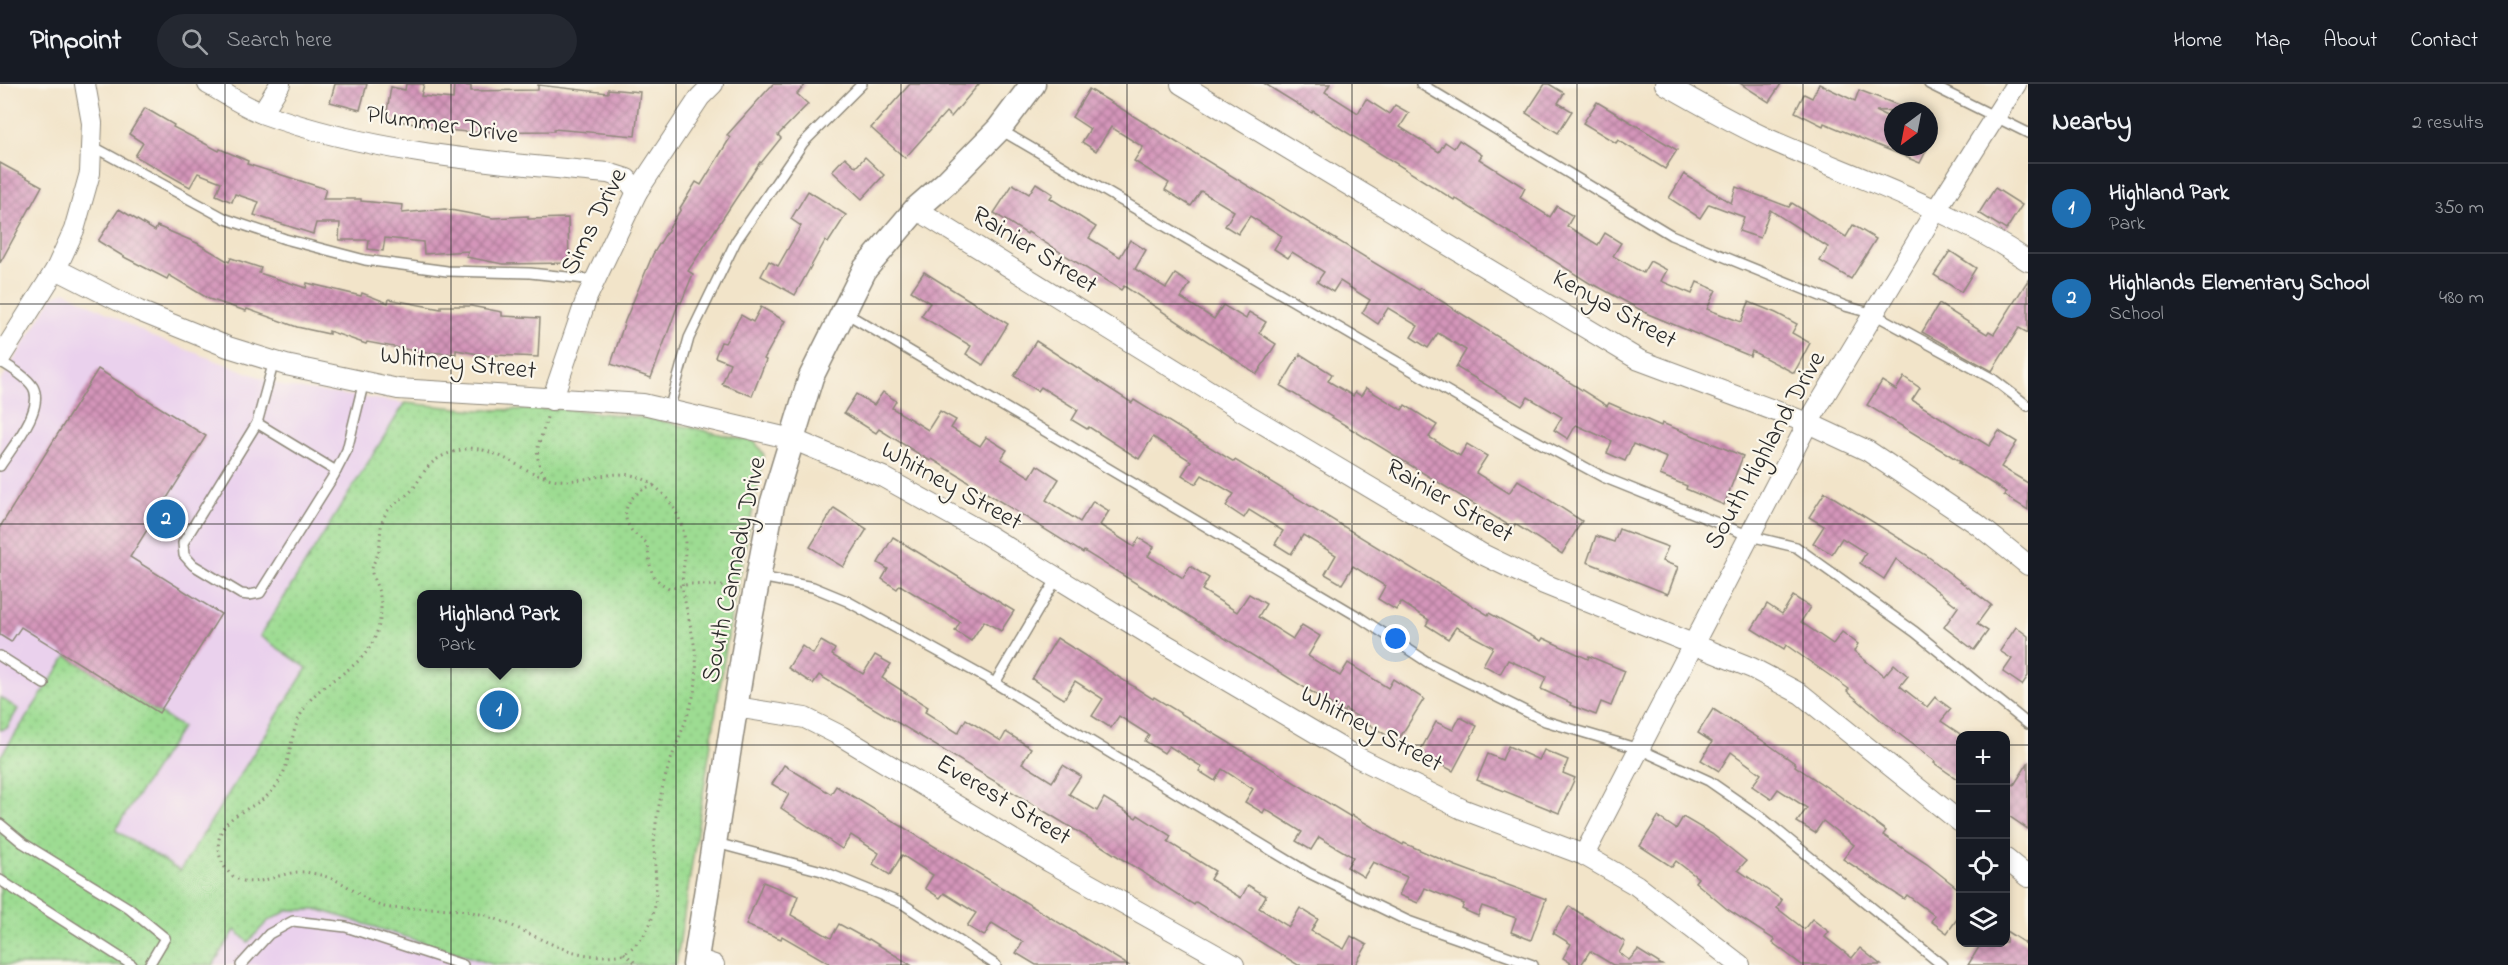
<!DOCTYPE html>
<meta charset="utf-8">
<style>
:root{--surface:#171b24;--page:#242831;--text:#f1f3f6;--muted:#9ea1a6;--line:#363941;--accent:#1f6fb2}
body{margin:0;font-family:"Indie Flower",sans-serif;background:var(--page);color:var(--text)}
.controls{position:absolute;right:18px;bottom:18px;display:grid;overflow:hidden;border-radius:12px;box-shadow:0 3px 9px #0003}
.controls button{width:54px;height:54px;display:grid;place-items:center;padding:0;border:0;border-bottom:2px solid var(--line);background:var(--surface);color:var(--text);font:30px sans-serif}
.compass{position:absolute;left:1884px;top:18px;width:54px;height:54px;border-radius:50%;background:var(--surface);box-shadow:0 3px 9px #0003;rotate:212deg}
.you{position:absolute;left:1396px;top:555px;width:21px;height:21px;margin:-15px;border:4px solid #fff;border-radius:50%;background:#1a73e8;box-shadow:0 0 0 9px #1a73e833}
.badge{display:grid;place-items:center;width:39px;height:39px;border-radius:50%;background:var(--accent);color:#fff;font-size:20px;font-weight:700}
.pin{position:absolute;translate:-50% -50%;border:3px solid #fff;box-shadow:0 2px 6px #0006}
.popup{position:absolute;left:417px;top:506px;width:165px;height:78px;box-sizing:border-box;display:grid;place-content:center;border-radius:12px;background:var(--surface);filter:drop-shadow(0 2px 4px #0005);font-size:20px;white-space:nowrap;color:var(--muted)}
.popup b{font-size:22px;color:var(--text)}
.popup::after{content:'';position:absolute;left:50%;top:100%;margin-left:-12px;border:12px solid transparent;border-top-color:var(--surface)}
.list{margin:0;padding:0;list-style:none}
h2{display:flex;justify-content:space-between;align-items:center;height:78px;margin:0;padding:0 24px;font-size:26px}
h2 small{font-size:20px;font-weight:400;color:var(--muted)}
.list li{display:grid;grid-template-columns:39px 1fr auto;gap:18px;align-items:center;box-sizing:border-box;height:90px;padding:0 24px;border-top:2px solid var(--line)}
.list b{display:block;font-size:22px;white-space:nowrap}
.list p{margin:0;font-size:20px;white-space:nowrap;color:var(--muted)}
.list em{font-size:20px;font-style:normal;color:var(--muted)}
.icon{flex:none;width:33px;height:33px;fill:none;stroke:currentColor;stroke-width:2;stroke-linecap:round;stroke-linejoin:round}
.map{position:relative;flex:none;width:2028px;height:881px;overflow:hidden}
header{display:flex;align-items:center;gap:36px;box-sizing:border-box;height:84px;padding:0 30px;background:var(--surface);border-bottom:2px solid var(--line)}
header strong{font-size:28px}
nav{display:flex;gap:33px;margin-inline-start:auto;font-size:21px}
.search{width:420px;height:54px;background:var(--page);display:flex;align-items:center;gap:15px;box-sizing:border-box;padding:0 21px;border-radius:33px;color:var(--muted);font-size:22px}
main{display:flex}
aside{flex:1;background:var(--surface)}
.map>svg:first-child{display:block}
.built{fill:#ead1ed}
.grass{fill:url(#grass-dots);stroke:#64845e;stroke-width:1.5;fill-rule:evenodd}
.building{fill:url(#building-cross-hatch)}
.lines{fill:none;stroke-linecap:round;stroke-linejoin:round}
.service-casing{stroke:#8e887a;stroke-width:12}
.minor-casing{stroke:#8e887a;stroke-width:22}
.tertiary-casing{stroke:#8e887a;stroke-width:27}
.path{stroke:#8e887a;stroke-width:3;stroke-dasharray:1.5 4.5;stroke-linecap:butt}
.service{stroke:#fff;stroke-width:9}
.minor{stroke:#fff;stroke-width:20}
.tertiary{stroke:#fff;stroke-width:24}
.grid{fill:none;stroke:#2b2b2b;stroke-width:1.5;stroke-opacity:0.55}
.labels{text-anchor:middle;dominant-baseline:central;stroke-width:4.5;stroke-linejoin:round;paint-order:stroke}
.street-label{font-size:26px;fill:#2b2b2b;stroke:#fbf7ec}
</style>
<header>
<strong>Pinpoint</strong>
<div class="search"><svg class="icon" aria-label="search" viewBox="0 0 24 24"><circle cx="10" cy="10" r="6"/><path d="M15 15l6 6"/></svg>Search here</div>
<nav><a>Home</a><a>Map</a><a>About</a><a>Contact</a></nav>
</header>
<main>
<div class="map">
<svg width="2028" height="881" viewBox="0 0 2028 881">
<defs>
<pattern id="grass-dots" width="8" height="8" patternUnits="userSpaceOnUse" patternTransform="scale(1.5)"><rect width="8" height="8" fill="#9ddc92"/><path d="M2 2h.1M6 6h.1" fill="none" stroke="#87bd7e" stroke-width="1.8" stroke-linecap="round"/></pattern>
<pattern id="building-cross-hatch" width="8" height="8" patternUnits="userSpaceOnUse" patternTransform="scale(1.5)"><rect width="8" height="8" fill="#d495ba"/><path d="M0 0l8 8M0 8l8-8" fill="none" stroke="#ac7a97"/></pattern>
</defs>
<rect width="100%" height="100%" fill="#fbf7ec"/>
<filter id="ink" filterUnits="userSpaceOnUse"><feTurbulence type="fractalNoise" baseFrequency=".0167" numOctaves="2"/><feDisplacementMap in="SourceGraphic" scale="12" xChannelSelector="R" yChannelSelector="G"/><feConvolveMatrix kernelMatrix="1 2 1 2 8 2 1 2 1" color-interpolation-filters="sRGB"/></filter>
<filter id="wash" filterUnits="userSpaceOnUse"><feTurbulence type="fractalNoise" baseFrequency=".008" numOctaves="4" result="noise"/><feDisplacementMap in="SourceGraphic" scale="24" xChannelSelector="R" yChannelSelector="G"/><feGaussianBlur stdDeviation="1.35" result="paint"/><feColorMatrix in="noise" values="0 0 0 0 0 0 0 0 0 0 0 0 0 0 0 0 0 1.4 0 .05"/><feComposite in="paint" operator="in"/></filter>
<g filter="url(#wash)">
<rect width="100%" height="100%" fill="#f2e4c9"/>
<g class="built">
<path d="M65,207l88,46 133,50 119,16 -145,232 47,32 -127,205 -180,-114v-376l52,-84z"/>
<path d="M289,826h31l175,55h-282l23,-36 12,13 20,-22z"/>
</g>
<g class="grass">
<path d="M405,319l73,7 88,-1 87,10 102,23 9,13 -33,161 -55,349h-181l-175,-55h-31l-21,11 -20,21 -13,-12 -22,35h-213v-208l67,-101 115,71 -67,103 65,41 127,-203 -47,-32zM421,510h156v70h-156z"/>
<path d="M0,613l18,12 -11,19 -7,2z"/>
</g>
<g id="blocks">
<g class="building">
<path d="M335,0h32l-7,26 -30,-8z"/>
<path d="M406,0h18l-3,12 32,3 1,-15 17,2v5l67,-1v-5l70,8v-4l32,3 -5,44 -81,-7v2l-87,1 -30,-3 -51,-11 5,-31 14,3z"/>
<path d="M773,0h33l-9,10 11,10 -30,31 3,3 -20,25 -1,-1 -72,109 5,3 -12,29 -2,-1 -28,76 -40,-14 14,-43 28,-67 28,-45 -1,-1 16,-26 5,3 29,-47 -3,-3z"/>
<path d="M910,0h69l-28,33 -5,-5 -41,46 -34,-30z"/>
<path d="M1265,0h65l-5,8 33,21 8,-14 23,15 6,-9 14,8 -9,14 39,25 6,-10 9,6 5,-8 23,15 -3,4 46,29 -5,10 30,19 7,-11 16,10 -6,10 31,19 7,-12 16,10 -8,13 30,17 7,-12 17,9 -6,11 31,13 5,-12 19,8 -9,19 34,13 8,-20 27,11 21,11 -5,9 18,10 -16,30 -42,-22 -2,5 -102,-42 -53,-29 -1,1 -139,-88 -1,2 -141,-89 -1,2z"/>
<path d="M1545,0h4l15,9 -6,10 14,8 -14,22 -32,-20z"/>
<path d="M1741,0h40l-12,18z"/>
<path d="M1819,0l36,17 4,-11 52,20 -35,1 17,8v28h35l-8,16 -96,-40 -1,3 -28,-14 9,-18 8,4z"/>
<path d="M1089,5l330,201 2,-2 186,118 2,-3 52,23 1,-3 81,33 -19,49 -38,-16 1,-3 -27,-11 7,-17 -34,-14 -8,17 -18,-8 5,-12 -36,-16 -8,14 -14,-9 8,-13 -34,-20 -6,9 -66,-39 10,-17 -28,-17 -10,15 -17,-11 7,-11 -30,-18 -10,16 -16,-11 8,-13 -30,-19 -7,11 -16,-10 7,-10 -32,-20 -4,6 -14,-9 8,-13 -32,-20 -12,18 -13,-8 9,-15 -33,-20 -10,15 -26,-16 4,-7 -35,-22 9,-14 -32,-20 -15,24 -14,-9 8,-13 -18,-12z"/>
<path d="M1597,18l80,48 -12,19 -47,-29 -2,3 -33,-20z"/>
<path d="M145,24l29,17 -1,2 46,24 1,-2 28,12 -1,3 79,25 -3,10h38v2l42,4 -1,8 43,-4 48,9 35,-2v3l40,-1 1,45 -66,1 -37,-7 2,-6 -44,3 -1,-12 -38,-4 -2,13 -15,-2 1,-9h-30l1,-17h-24l-3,11 -59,-19 5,-13 -24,-8 -3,8 -16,-7 5,-13 -23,-9 -8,14 -55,-31 8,-13 -14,-9z"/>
<path d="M845,73l11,10 9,-10 19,18 -22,24 -30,-28z"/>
<path d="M0,79l42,23 -42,77z"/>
<path d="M1684,90l47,29 5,-16 53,20 3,-4 54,34 7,-12 23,14 -25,40 -31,-18 8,-14 -58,-37 -10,28 -21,-7 5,-14 -35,-13 -9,14 -31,-20z"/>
<path d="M1036,99l17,11 -3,4 46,29 -7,11 31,19 10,-17 16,10 -11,19 31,19 9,-14 15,10 -9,14 33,21 9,-14 23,14 3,-7 17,10 -7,11 17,11 -19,30 -133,-88 -3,4 -93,-58 -1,2 -33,-21 19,-29 16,10z"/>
<path d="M1995,104l27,17 -16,25 -27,-17z"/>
<path d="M808,107l38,24 -18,28 -3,-2 -30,54 -34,-19 8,-15 9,5 23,-40 -10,-7z"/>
<path d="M119,125l36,22 2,-5 40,17 32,19 2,-4 30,10 -2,5 47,15 1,-5 54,13 1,-3 26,10 1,-4 52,10v-3h30l31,6v4l38,2 -2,39 -43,-2v2l-39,-7v4l-35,-2 -54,-10 -1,2 -37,-13v3l-32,-7 -50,-18 -1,2 -37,-12 -40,-24 -2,4 -41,-21 -28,-17z"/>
<path d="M1950,167l26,17 -15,24 -27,-17z"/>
<path d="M924,188l84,52 -25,41 -17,-11 5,-8 -50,-30 9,-13 -19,-12z"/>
<path d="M2028,196v53l-9,-5 -27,43 -70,-39 17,-28 48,30 2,-3 5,3z"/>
<path d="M761,223l24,14 -21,38 2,1 -14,36 -30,-12 8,-21 -15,-6 6,-15 4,1 16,-28 12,7z"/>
<path d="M1036,257l96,62 2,-3 100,62 1,-2 253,155 1,-2 52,28 2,-3 45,21 1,-3 36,15 -14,35 -10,-4 -5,13 -26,-10 1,-2 -30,-14 5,-12 -38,-17 -8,14 -17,-9 10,-18 -37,-20 -8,12 -22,-14 3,-5 -28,-18 -5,8 -18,-11 7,-13 -32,-20 -11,18 -17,-10 11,-19 -33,-20 -12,19 -16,-10 8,-13 -34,-21 -5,8 -18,-12 8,-12 -32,-19 -6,9 -14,-9 9,-14 -38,-24 -14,22 -50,-32 -2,2 -15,-9 6,-10 -37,-23 -3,4 -24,-15z"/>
<path d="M1300,270l32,20 -4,7 25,15 2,-4 6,4 5,-8 36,22 3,-5 32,20 -8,12 31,19 7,-12 20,12 -11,17 33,20 9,-13 64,41 -20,33 -47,-30 -2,4 -232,-142z"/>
<path d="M98,285l108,67 -76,121 91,57 -62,99 -138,-86 -10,15 -11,-7v-108z"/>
<path d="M1904,293l16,11 -8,12 63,39 1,-1 13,8 10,-15 18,11 -16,25 27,16v27l-24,-15 2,-3 -47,-29 2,-1 -94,-57 15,-24 14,9z"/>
<path d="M883,308l13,9 -4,7 36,22 12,-19 16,9 -5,8 29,18 6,-9 21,13 -6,9 29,18 7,-12 22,14 -13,21 34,22 13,-21 16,10 -9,14 34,22 5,-9 15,9 -6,9 35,22 7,-12 19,12 -7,12 35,22 12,-18 17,10 -8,13 35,22 9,-14 18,11 -12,20 32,20 8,-13 40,25 5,-9 31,20 -27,43 -52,-33 -1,3 -260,-161 -1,2 -151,-94 -2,2 -51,-32 -3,4 -32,-20 12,-19 18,11z"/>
<path d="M1825,408l101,63 65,50 -14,19 11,7 -14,19 -30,-23 14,-20 -62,-48 -12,20 -24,-16 6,-10 -24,-15 -10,16 -19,-11 11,-17 -15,-9z"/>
<path d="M834,424l33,21 -24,38 -33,-20z"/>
<path d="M1619,445l49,18 -6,14 16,6 -10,27 -81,-32 9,-26 18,6z"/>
<path d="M893,453l121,74 -13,20 -17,-10 -13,20 -16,-10 5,-9 -60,-37 -3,4 -15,-10 6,-10 -10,-6z"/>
<path d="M1793,512l17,11 -9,15 32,22 9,-12 16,12 -4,7 30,25 10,-12 14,12 -8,10 27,21 8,-10 16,12 -10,12 19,13v47l-26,-18 1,-2 -52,-39 -36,-31 2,-2 -63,-44 -2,4 -32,-20 15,-25 15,10z"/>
<path d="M2016,543l12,9v40l-6,9 -19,-13 9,-13 -12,-8z"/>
<path d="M1057,554l96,61 1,-2 197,120 1,-2 51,30 1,-2 52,23 90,33 -15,41 -20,-8 5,-14 -34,-12 -4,10 -16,-7 2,-5 -39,-16 -7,15 -19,-8 8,-18 -34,-15 -9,15 -17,-10 6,-10 -34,-20 -8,13 -15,-9 6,-9 -37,-23 -2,4 -18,-11 8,-13 -31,-20 -7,12 -16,-10 3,-4 -33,-21 -5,7 -19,-12 4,-6 -30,-19 -8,12 -19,-12 11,-17 -28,-18 -11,18 -32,-20z"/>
<path d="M821,557l14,8 -3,6 31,19 12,-19 16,9 -9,14 46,29 -3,5 33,21 8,-14 35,22 5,-9 25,16 -9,15 30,19 11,-17 18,11 -12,18 28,17 7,-13 32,20 2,-3 33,21 -3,6 47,29 -5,8 31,19 7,-13 18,11 -7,12 30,19 11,-19 18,11 -7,12 33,18 7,-13 16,9 -12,20h-57l-102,-63 -2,3 -94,-60 -281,-170 -6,9 -25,-16 14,-22 11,8z"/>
<path d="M1713,625l55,35 28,20 -1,2 42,28 49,37 -3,4 44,29 33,26v25l-13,18 -16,-12 4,-5 -28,-21 -3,4 -61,-40 11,-14 -31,-24 -8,12 -18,-11 10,-14 -29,-19 -7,10 -19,-13 9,-12 -30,-22 -12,19 -18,-11 11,-18 -14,-9z"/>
<path d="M1460,633l17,9 -24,45 -34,-18 17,-31 17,8z"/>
<path d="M1508,662l31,14 5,-10 24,10 -5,13 12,5 -16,35 -82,-33 11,-26 14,6z"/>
<path d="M2028,679v66l-22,-15v-35l8,6z"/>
<path d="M784,681l47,29 5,-8 292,179h-92l-20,-12 7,-11 -31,-19 -8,13 -17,-10 9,-13 -32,-20 -4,5 -15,-10 8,-13 -31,-20 -12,20 -17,-11 6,-11 -28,-18 -9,14 -61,-41 8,-14 -17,-10z"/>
<path d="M1658,733l18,12 7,-12 29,17 34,27 -8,9 44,30 -5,8 27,21 8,-10 17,13 -4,5 27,21 8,-10 21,17h-79l-29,-22 2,-3 -48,-31 -32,-27 3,-4 -22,-17 -4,6 -32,-21z"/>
<path d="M763,798l35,14 -7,19 40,23 8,-14 29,16 1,-1 42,26h-79l-50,-29 -1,3 -35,-14z"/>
<path d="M1569,822l56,36 -6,11 10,7 9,-10 24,15h-49l-23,-14 -9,14h-7l-11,-7 8,-14 -18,-11z"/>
<path d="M2006,847l22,14v20h-60l14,-23h24z"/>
</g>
</g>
</g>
<g filter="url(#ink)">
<use href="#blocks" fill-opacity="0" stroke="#8e887a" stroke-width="1.5"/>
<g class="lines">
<g class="service-casing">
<g id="service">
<path d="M1421,0l250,151 174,71 29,8 119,65 35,27"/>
<path d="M1929,0l99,49"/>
<path d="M999,45l484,283 120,65 147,59 46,11 119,85 113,92"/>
<path d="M92,62l134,73 59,20 80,21 82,11 83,2 65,7"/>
<path d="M844,228l515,305 70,46 116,58 94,28 70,32 52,36 181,148"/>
<path d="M0,277c11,7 26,15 33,26 12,22 -21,60 -33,79"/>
<path d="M274,277l-17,62 -74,120 1,12 9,10 48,29 8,1 11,-2 74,-118 13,-25 17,-69"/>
<path d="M669,326l20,-72 47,-97 67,-98 59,-59"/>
<path d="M257,339l79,48"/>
<path d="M760,493l53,10 34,14 141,78 321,194 99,48 125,44"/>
<path d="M0,572l44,28"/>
<path d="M995,599l62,-105"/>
<path d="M0,740l23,19 104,64 38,31 -16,27"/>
<path d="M716,759l106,28 81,33 93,61"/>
<path d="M0,796l132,85"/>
<path d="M241,881l28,-31 24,-13 53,6 117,38"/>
</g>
</g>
<g class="minor-casing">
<g id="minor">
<path d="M208,0c18,10 37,23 56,30 111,40 228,48 344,59l19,6 10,13"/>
<path d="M1181,0l458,276 169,63 60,28 109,73 51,41"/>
<path d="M1665,0c33,19 66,38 101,54 88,39 182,69 262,123"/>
<path d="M262,29l18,-29"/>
<path d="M916,125l329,204 237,141 62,30 208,84 49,26 159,128"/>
<path d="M56,185l83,42 89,36 58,18 112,24 245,15 149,35 91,38 101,56 176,108 195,115 107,53 122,46 52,30 104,80"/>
<path d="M0,274l56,-89 18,-39 16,-57 2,-50 -7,-39"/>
<path d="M552,316l35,-103 50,-105 63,-95 13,-13"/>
<path d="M736,623l69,11 36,18 209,126 184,103"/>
<path d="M1584,771l224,-432 128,-213 80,-126"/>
<path d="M2006,775l22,18"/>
<path d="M696,875l18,6"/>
</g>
</g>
<g class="tertiary-casing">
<path id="tertiary" d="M695,881l50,-320 27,-140 39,-128 54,-108 51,-60 31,-27 52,-53 34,-45"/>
</g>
<g class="path">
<path d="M471,364c31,3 48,22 77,30 44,12 77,-26 117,18 12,13 21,35 20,53 0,14 -4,27 -2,42 6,36 20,68 10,106 -9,35 -27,66 -33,103 -3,16 -6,33 -6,49 2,41 10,80 -31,105 -56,11 -93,-27 -143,-40 -19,-5 -39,-6 -58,-6 -14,0 -28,2 -41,-2 -15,-5 -24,-14 -36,-21 -11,-7 -26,-11 -40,-13 -21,-2 -44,15 -65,8 -16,-6 -24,-26 -21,-41 5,-27 37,-29 53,-48 21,-23 15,-51 29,-77 18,-35 52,-38 70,-69 8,-13 12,-33 9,-48 -1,-8 -6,-15 -8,-24 -1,-9 5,-14 7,-23 2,-11 0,-22 5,-33 6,-13 20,-18 29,-28 5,-7 9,-15 14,-21 12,-14 28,-17 44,-20z"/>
<path d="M545,392c-15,-25 -4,-33 2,-59"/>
<path d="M654,401c-21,6 -38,25 -22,46 4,5 10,7 14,12 7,20 -2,32 23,45l22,-4 44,3"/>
<path d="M624,869l14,12"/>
</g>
<use href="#service" class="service"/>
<use href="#minor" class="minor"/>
<use href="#tertiary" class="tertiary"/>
</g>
</g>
<path class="grid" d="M225,0v881M451,0v881M676,0v881M901,0v881M1127,0v881M1352,0v881M1577,0v881M1803,0v881M0,220h2028M0,440h2028M0,661h1960M2006,661h22"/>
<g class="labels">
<g class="street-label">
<text transform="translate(442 42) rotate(8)">Plummer Drive</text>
<text transform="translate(595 138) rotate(-63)">Sims Drive</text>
<text transform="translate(1034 167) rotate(32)">Rainier Street</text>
<text transform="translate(1614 226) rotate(29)">Kenya Street</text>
<text transform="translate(458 280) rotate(6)">Whitney Street</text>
<text transform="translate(1766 367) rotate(-61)">South Highland Drive</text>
<text transform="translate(951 403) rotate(29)">Whitney Street</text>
<text transform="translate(1449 418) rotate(30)">Rainier Street</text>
<text transform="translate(735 486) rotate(-78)">South Cannady Drive</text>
<text transform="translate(1371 646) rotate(28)">Whitney Street</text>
<text transform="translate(1003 717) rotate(31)">Everest Street</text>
</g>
</g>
</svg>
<div class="controls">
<button>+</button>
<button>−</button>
<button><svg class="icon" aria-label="locate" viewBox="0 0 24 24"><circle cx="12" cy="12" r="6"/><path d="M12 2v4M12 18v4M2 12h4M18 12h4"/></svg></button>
<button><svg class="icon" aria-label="layers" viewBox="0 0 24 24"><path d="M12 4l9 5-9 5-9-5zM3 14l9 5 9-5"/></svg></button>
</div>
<svg class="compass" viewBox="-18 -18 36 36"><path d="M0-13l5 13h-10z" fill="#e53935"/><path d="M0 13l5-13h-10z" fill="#9ea1a6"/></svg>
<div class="you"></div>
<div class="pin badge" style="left:499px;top:626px">1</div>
<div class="popup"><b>Highland Park</b>Park</div>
<div class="pin badge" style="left:166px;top:435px">2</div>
</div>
<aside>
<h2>Nearby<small>2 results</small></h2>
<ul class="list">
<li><span class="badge">1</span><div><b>Highland Park</b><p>Park</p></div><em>350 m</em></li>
<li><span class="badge">2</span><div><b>Highlands Elementary School</b><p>School</p></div><em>480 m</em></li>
</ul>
</aside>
</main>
